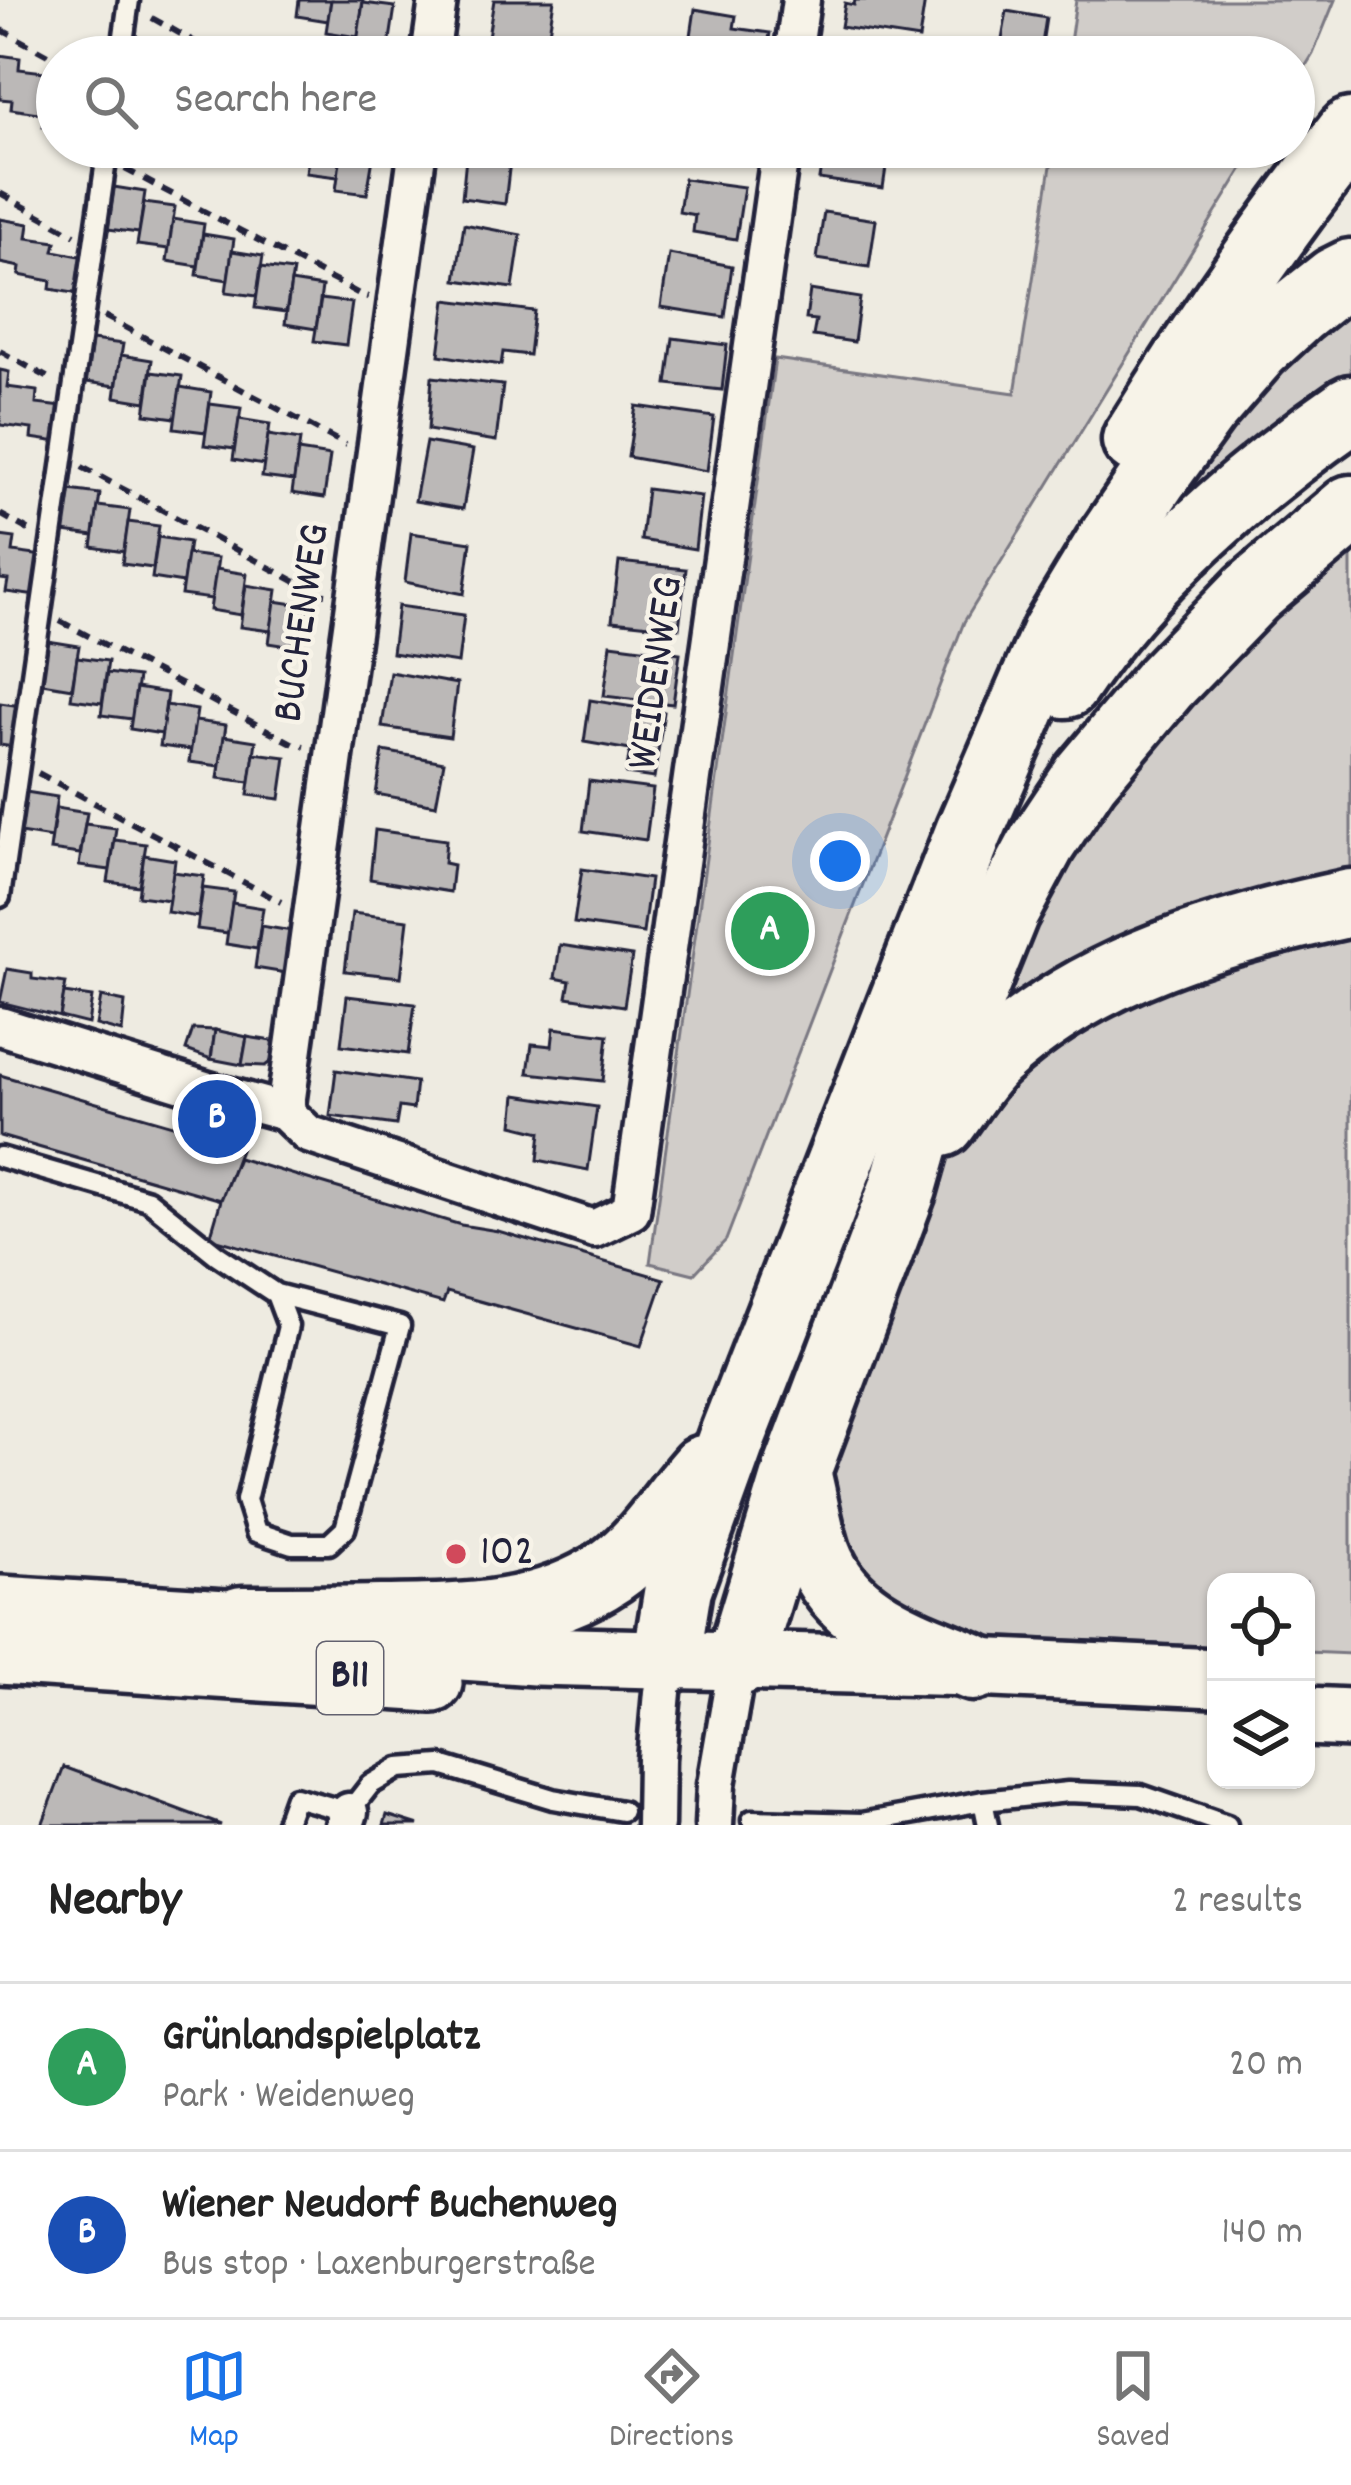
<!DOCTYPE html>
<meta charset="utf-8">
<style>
:root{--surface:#fff;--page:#f6f6f6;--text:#222;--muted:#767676;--line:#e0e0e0;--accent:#1a73e8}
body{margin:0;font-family:Dekko,sans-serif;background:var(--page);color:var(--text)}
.controls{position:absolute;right:36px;bottom:36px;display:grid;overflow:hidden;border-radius:24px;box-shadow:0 3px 9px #0004}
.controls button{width:108px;height:108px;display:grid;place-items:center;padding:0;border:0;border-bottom:3px solid var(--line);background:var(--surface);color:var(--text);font:60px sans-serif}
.you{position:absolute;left:840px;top:861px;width:42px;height:42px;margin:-30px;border:9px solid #fff;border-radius:50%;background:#1a73e8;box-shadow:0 0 0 18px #1a73e833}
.badge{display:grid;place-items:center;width:78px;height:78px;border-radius:50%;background:var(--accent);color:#fff;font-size:39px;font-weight:700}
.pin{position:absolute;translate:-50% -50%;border:6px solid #fff;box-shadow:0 3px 12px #0006}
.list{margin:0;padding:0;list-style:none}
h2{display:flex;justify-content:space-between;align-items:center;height:156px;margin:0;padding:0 48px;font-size:51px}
h2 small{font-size:39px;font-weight:400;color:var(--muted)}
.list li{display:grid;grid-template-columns:78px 1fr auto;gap:36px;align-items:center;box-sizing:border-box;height:168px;padding:0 48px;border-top:3px solid var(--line)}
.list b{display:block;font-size:45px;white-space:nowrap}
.list p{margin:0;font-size:39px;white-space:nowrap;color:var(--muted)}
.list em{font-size:39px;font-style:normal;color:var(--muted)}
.icon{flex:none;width:66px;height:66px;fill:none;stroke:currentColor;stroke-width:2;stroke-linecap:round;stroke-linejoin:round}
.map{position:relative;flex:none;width:1351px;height:1825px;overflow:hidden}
.search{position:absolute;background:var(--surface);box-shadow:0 3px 9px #0004;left:36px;right:36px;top:36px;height:132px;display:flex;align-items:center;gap:30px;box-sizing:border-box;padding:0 42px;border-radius:66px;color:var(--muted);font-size:45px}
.sheet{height:492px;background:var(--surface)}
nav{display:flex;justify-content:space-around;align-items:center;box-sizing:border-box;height:168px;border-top:3px solid var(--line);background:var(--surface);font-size:33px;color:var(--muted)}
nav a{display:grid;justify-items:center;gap:6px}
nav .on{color:var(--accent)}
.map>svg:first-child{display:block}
.green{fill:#d1cdc9;stroke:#7a7882;stroke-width:3}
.building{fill:#bbb8b7;stroke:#22223b;stroke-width:3}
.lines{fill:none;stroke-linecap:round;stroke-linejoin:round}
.lane-casing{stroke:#22223b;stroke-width:27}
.street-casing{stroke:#22223b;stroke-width:45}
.primary-casing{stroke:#22223b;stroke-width:66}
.highway-casing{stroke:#22223b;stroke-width:75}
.path{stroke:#22223b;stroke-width:6;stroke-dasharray:12 9;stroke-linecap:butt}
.lane{stroke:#f7f3e8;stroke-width:18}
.street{stroke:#f7f3e8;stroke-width:36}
.primary{stroke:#f7f3e8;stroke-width:57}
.highway{stroke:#f7f3e8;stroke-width:66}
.poi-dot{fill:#d1495b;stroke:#f7f3e8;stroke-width:4.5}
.labels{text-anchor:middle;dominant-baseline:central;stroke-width:9;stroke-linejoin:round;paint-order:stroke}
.shield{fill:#f7f3e8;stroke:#62616f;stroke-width:3}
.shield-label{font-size:42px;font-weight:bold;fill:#22223b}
.street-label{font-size:45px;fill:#22223b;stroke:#f7f3e8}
.poi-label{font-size:45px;fill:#22223b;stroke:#f7f3e8;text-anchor:start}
</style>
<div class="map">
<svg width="1351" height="1825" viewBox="0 0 1351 1825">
<rect width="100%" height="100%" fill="#eeebe1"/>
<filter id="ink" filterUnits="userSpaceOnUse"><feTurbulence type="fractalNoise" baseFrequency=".00833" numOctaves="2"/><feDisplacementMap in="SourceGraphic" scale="24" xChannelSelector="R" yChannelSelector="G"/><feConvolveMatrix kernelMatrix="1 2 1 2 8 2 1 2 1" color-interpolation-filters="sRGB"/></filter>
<g filter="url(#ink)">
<g class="green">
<path d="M1076,0h259l-22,54 -19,31v-28h-226z"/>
<path d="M1054,147h202l-292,475 -238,618 -32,34 -44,-11 125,-904 240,34z"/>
<path d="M1351,289v93l-227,193 17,-51z"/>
<path d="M1351,537v349l-366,146 32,-93 81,-143z"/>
<path d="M1351,925v729l-45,-2v-70h-90v65l-246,-12 -88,-26 -56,-104 6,-38 123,-338 144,-121z"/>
</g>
<g class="building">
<path d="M299,0h32l-3,21 -31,-5z"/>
<path d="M331,0h32l-5,37 -32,-5z"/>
<path d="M494,0h60l-8,52 -59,-9z"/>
<path d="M855,0h70l-6,39 -78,-12 4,-24 9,2z"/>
<path d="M363,3l32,4 -7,46 -32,-4z"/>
<path d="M695,9l41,7 -2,12 36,5 -4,24 -78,-1z"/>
<path d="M1007,11l39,7 -6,39h-41z"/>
<path d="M136,37l30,4 -2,16h-31z"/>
<path d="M0,55l20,3 -1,11 34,4 -1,9 5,1v45l-14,-2 2,-12 -34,-5 1,-9 -12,-1z"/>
<path d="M278,147h32l-2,15 -31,-5z"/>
<path d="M310,147h32l-4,30 -32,-4z"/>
<path d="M467,147l44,5 -6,52 -43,-6z"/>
<path d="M705,147h48l-1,8z"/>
<path d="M824,147h65l-6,41 -64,-9z"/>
<path d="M342,148l32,4 -7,42 -31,-4z"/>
<path d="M684,179l60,8 -8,52 -43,-7 2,-17 -16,-3z"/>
<path d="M114,187l31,5 -6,41 -31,-4z"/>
<path d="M144,203l31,4 -6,42 -32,-4z"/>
<path d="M824,212l52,8 -7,47 -52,-8z"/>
<path d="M0,219l29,5 -2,14 29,4 -2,9 31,6 -6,37 -29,-5 1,-8 -32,-6 1,-8 -20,-4z"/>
<path d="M173,219l31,5 -6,42 -31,-5z"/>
<path d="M464,224l57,11 -8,53 -57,-8z"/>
<path d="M203,234l31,5 -6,41 -31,-5z"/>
<path d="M232,251l31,5 -6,40 -31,-4z"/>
<path d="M669,254l63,12 -7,51 -64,-10z"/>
<path d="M261,267l32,4 -7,41 -31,-4z"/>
<path d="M291,282l31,5 -6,42 -31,-5z"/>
<path d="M810,290l50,8 -6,44 -41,-6 3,-16 -10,-1z"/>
<path d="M321,299l31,4 -6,42 -32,-4z"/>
<path d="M446,300l88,11 -5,44 -26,-3 -2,13 -62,-10z"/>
<path d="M673,338l54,7 -5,45 -55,-6z"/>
<path d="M92,340l31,4 -7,42 -30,-4z"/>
<path d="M121,355l31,5 -6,42 -31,-5z"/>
<path d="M0,370l9,2 -2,15 30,4 -1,13 27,3 -5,35 -27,-4 1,-9 -32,-4z"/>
<path d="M151,372l31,4 -6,42 -31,-4z"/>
<path d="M432,377l71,8 -7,56 -68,-11z"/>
<path d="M180,387l31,5 -5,40 -32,-4z"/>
<path d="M210,404l31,4 -6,41 -31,-4z"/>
<path d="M636,406l78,11 -7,54 -79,-14z"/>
<path d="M239,419l31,5 -6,41 -31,-5z"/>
<path d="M268,435l32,5 -6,41 -32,-4z"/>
<path d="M426,442l47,8 -10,59 -48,-8z"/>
<path d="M298,451l32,5 -6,42 -32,-5z"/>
<path d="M647,489l54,7 -6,53 -54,-9z"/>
<path d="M69,490l31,4 -6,42 -31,-4z"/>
<path d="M98,506l32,4 -6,42 -32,-5z"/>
<path d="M128,522l31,4 -6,42 -31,-4z"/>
<path d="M411,533l60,9 -7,52 -59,-12z"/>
<path d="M0,536l15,2 -2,14 30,4 -6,40 -31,-4 2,-12 -8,-1z"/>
<path d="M158,537l31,5 -6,41 -31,-5z"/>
<path d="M187,554l31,4 -6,41 -31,-4z"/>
<path d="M619,562l67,7 -7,59 -67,-7z"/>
<path d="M216,569l31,5 -6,41 -31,-5z"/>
<path d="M246,585l31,5 -6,41 -31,-4z"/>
<path d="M275,601l32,5 -6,42 -32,-5z"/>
<path d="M398,606l66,9 -6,48 -66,-10z"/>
<path d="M48,641l31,5 -7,42 -30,-5z"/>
<path d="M611,644l69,9 -7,51 -69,-8z"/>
<path d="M77,657l31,4 -6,42 -31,-4z"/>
<path d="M390,672l67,12 -7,53 -68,-10z"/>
<path d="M107,673l31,4 -6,42 -31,-4z"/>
<path d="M136,688l31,5 -5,41 -32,-5z"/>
<path d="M590,700l74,12 -10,66 -28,-4 4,-24 -46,-8z"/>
<path d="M0,703l21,3 -7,41 -14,-2z"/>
<path d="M166,705l31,5 -6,40 -31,-4z"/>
<path d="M195,721l31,4 -6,41 -31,-4z"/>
<path d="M224,736l32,5 -6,41 -32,-4z"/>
<path d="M383,751l61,11 -8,43 -60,-11z"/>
<path d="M254,753l32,4 -6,42 -32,-4z"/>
<path d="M589,781l64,8 -7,51 -63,-9z"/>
<path d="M26,792l31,5 -6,41 -31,-5z"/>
<path d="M56,808l31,5 -7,41 -30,-4z"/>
<path d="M85,824l31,4 -6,42 -31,-4z"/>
<path d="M375,830l71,10 -2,23 9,2 -3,27 -80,-13z"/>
<path d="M115,840l31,4 -7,42 -31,-4z"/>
<path d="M144,855l31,5 -5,40 -32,-4z"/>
<path d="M582,869l68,10 -7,54 -69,-10z"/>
<path d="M173,872l31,4 -6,41 -31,-5z"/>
<path d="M203,888l31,4 -6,41 -31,-4z"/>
<path d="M232,903l31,5 -6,41 -31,-5z"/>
<path d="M352,913l56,7 -7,57 -56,-6z"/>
<path d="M261,926l31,5 -6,42 -31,-5z"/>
<path d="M560,945l72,11 -8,50 -57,-9 3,-16 -15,-3z"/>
<path d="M7,969l25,4v6l34,4 -6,34 -60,-15z"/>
<path d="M64,993l28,4 -4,27 -28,-7z"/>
<path d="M347,996l68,8 -7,50 -67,-9z"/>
<path d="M101,997l24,5 -3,30 -26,-7z"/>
<path d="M554,1028l54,7 -5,46 -75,-8 4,-29 20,2z"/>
<path d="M193,1029l22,1 -4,29 -25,-9z"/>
<path d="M215,1030l32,7 -5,28 -31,-6z"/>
<path d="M247,1037l32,5 -1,14 -13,10 -23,-1z"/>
<path d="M336,1070l80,12 -3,27 -14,-2 -3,18 -66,-9z"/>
<path d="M0,1075l242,70 -21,55 -221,-64z"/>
<path d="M516,1095l81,12 -9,63 -50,-10 3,-28 -28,-7z"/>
<path d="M238,1158l223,67 37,6 166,48 -23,67 -194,-54 -4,11 -233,-65 11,-38z"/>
<path d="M64,1767l157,58h-179z"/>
<path d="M387,1815l32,10h-35z"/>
</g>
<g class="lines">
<g class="lane-casing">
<g id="lane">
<path d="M121,57l8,-57"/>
<path d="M0,897l108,-750"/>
<path d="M0,1157l148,43 69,55 59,39 124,32 -55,203 -16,15h-37l-36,-12 -10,-32 42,-174 -12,-32"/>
<path d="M983,1801l85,-9 73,3 86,30"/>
<path d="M752,1820l109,3 122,-22 5,24"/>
<path d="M285,1825l10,-28 54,15 21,-27 29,-17 42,-3 112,34 69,12"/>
</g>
</g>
<g class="street-casing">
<g id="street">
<path d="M430,57l8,-57"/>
<path d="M793,57l8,-57"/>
<path d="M0,1026l208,65 77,21 23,22 286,95 37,-18 150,-1064"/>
<path d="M285,1112l133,-965"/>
<path d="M345,1825l4,-13"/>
<path d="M655,1825l1,-66 6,-67"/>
<path d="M714,1825l2,-40 16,-92"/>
</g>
</g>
<g class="primary-casing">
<g id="primary">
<path d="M0,1605l242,15 41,7"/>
<path d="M374,1642l30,5 131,9 438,11 243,11"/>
<path d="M0,1655l433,28"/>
<path d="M1306,1716l45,2"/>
</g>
</g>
<g class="highway-casing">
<g id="highway">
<path d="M1136,440c66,-107 137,-210 215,-308"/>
<path d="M1066,684c69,-105 182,-204 285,-275"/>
<path d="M942,1123c16,-21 31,-47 50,-65 100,-92 230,-127 359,-155"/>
<path d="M797,1472c7,27 11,56 20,82 25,68 96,88 156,113"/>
<path d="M242,1620c46,0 92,0 139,-1 81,-1 159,0 230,-48 38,-26 61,-68 92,-102"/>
<path d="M666,1661l12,-73 55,-153 236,-603 86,-199 55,-91 45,-66 49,-67 53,-61 39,-36 39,-31 16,-8"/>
<path d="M739,1662l58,-191 106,-283 22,-78 80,-198 37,-69 44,-66 79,-94 87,-90 99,-84"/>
</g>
</g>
<g class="path">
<path d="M152,18l70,39"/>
<path d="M0,29l57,31"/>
<path d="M125,169l236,126 7,2"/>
<path d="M0,193l75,42"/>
<path d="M104,316l242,129"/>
<path d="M0,351l54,30"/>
<path d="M82,467l235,126 9,1"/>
<path d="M0,514l32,18"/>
<path d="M60,621l234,123 10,2"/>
<path d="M38,773l243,129"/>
</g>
<use href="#lane" class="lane"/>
<use href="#street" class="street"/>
<use href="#primary" class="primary"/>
<use href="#highway" class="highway"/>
</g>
</g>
<circle class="poi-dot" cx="456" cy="1554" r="12"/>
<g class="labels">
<rect class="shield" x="317" y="1642" width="66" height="72" rx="9"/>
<g class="shield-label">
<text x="350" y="1678">B11</text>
</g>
<g class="street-label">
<text transform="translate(304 623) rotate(-82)">BUCHENWEG</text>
<text transform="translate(658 673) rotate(-82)">WEIDENWEG</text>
</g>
<g class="poi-label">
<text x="480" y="1554">102</text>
</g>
</g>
</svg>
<div class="controls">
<button><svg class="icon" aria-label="locate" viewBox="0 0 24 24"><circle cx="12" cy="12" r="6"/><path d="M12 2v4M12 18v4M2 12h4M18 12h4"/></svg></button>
<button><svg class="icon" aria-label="layers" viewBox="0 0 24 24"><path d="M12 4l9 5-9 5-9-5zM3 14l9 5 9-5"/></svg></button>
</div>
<div class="you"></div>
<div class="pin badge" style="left:770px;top:931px;background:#2e9e5b">A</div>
<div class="pin badge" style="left:217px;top:1119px;background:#1a4fb4">B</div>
<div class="search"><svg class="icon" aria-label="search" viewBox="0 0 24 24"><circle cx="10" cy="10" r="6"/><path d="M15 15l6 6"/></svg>Search here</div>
</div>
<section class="sheet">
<h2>Nearby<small>2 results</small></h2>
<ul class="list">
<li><span class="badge" style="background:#2e9e5b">A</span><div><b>Grünlandspielplatz</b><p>Park · Weidenweg</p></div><em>20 m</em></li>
<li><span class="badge" style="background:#1a4fb4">B</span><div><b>Wiener Neudorf Buchenweg</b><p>Bus stop · Laxenburgerstraße</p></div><em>140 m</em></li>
</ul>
</section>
<nav>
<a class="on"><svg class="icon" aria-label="map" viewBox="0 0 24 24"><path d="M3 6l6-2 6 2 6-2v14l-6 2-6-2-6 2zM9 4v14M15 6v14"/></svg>Map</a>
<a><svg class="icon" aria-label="directions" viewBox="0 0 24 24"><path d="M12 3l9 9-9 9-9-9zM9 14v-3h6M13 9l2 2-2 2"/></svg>Directions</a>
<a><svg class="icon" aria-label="saved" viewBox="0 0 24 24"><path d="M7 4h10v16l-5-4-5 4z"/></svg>Saved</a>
</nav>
